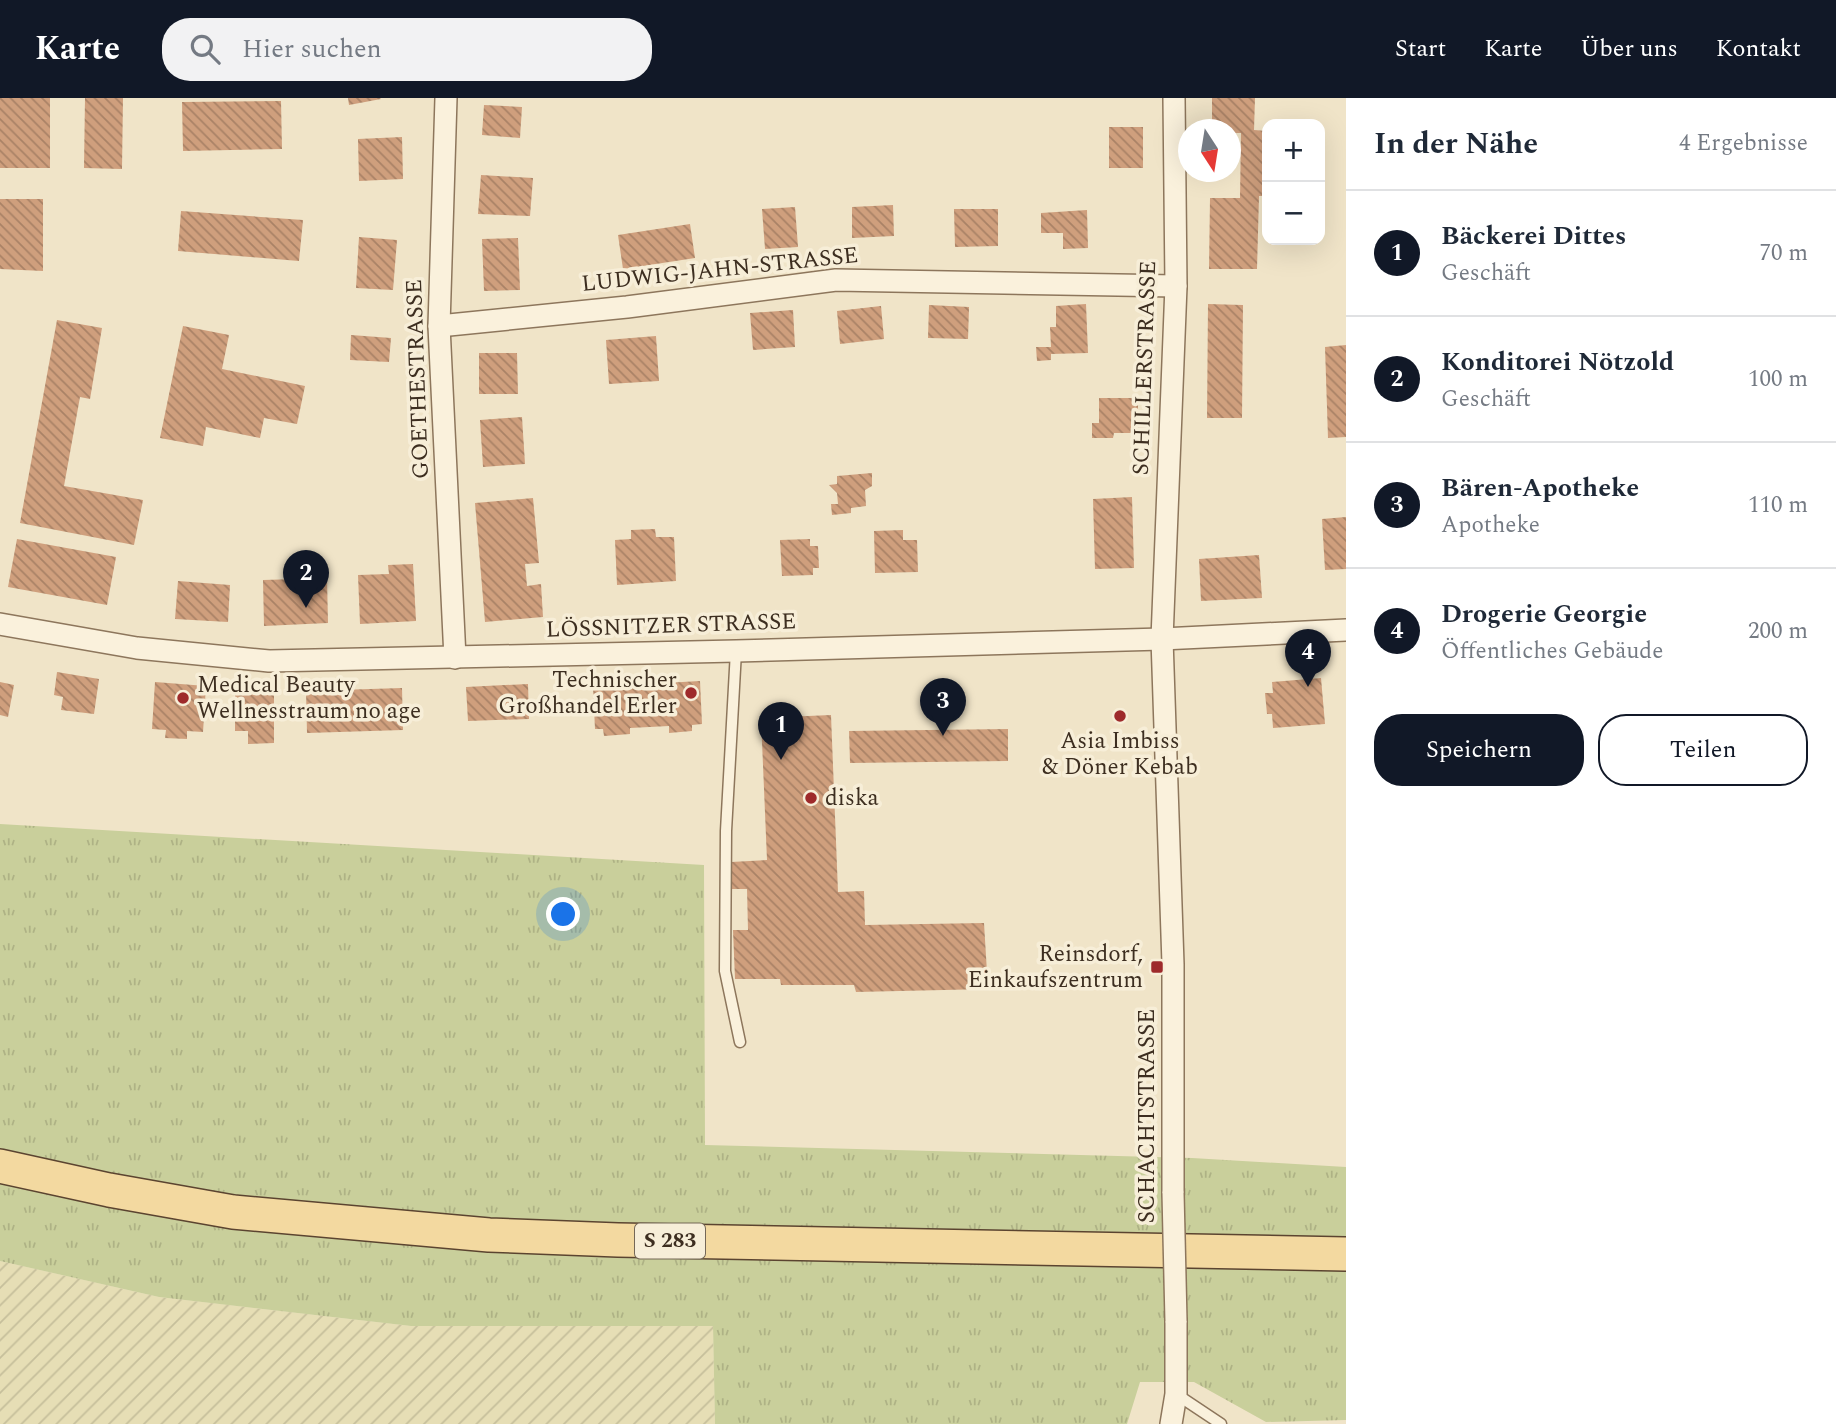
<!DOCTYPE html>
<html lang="de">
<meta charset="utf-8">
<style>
:root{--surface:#fff;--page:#f2f2f3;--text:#1f2937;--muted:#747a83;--line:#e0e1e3;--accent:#111827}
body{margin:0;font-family:Spectral,serif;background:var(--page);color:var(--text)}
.controls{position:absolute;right:21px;top:21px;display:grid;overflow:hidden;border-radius:14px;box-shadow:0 7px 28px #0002}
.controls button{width:63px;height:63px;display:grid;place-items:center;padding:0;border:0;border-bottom:2px solid var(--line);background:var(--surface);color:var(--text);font:35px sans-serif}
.compass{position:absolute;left:1178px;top:21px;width:63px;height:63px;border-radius:50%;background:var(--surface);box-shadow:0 7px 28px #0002;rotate:168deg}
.you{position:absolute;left:564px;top:817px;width:24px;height:24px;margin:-18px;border:5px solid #fff;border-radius:50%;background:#1a73e8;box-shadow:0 0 0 10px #1a73e833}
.badge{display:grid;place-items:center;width:46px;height:46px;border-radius:50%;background:var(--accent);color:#fff;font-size:23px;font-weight:700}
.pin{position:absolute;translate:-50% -58px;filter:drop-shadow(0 2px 4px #0008)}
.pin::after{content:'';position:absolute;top:37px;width:24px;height:21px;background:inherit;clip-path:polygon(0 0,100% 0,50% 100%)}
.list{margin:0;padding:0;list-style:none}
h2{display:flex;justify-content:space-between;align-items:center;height:91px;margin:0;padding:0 28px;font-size:30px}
h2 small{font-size:23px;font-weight:400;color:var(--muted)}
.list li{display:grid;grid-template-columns:46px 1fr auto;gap:21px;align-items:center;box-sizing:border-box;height:126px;padding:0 28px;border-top:2px solid var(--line)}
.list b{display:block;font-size:26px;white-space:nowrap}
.list p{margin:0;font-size:23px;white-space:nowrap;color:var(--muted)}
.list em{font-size:23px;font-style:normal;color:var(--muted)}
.actions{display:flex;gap:14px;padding:21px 28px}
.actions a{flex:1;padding:16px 0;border:2px solid var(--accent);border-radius:28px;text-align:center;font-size:24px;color:var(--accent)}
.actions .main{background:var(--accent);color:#fff}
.icon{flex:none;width:38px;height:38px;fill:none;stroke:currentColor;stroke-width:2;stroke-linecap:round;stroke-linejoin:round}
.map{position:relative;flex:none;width:1346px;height:1326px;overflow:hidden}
header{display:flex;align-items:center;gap:42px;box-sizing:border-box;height:98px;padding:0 35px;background:var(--accent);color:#fff}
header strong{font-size:33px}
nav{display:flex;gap:38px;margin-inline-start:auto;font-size:24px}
.search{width:490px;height:63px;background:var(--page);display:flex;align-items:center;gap:18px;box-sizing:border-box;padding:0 24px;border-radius:28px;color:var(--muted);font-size:26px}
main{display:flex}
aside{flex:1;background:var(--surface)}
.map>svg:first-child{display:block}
.farmland{fill:url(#farmland-furrows)}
.grass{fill:url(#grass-tufts)}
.building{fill:url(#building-back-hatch)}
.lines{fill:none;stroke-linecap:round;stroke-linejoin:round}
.service-casing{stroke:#8d765c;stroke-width:13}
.minor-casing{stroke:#8d765c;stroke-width:24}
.primary-casing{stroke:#5b4430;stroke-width:36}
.service{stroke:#faf1dc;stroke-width:10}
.minor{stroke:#faf1dc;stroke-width:21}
.primary{stroke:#f3d9a0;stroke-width:33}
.minor-bridge-casing{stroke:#8d765c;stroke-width:24;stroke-linecap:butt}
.minor-bridge{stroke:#faf1dc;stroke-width:21}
.poi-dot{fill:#9e2a2b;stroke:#f7eed8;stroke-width:2.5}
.labels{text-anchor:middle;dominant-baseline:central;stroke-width:7;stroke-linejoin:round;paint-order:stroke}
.shield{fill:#f7eed8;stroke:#756857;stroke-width:2}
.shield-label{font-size:21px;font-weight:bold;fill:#3d2e20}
.street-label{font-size:23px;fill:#3d2e20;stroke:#f7eed8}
.poi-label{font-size:23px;fill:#3d2e20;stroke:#f7eed8;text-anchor:end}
</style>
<header>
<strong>Karte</strong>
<div class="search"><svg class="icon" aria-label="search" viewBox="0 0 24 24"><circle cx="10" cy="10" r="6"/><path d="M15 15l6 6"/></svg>Hier suchen</div>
<nav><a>Start</a><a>Karte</a><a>Über uns</a><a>Kontakt</a></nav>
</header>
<main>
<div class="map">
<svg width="1346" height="1326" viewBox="0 0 1346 1326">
<defs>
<pattern id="farmland-furrows" width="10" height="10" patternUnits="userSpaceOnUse" patternTransform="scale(1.75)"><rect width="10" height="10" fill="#e6deb5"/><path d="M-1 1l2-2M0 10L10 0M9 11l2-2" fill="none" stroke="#c6bf9b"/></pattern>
<pattern id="grass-tufts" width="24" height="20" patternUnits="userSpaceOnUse" patternTransform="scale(1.75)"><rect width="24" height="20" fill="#c9cf9b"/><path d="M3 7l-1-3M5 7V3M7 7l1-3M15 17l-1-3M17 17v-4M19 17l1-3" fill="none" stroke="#aeb285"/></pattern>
<pattern id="building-back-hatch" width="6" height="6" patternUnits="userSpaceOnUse" patternTransform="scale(1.75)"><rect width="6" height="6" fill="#cf9f7d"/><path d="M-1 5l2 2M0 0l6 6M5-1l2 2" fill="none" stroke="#a98266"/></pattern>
</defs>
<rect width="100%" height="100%" fill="#f0e4c8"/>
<path class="farmland" d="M0,1163l159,36 252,29h302l2,98h-715z"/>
<path class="grass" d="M0,726l704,41 1,280 487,13 154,9v253l-80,2 -72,-40h-54l-13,42h-412l-2,-98h-302l-252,-29 -159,-36z"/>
<g class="building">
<rect x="0" y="0" width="50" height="70"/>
<path d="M85,0h38l-1,71 -38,-1z"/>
<path d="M348,0h32l1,1 -32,6z"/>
<path d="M1212,0h43l-1,32 13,1v65h-8l-2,73h-48l1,-71h30l1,-65h-10v-3h-19z"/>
<path d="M281,3l1,48 -99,2 -1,-49z"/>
<path d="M484,7l38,2 -2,31 -38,-3z"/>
<rect x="1109" y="29" width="34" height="41"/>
<path d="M402,39l1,42 -44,2 -1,-42z"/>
<path d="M481,77l52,3 -3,38 -52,-2z"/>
<path d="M0,101h43v72l-43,-2z"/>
<path d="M893,107l1,31 -42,2v-31z"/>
<path d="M795,109l3,40 -33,2 -3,-40z"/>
<path d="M954,111h44v37l-43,1z"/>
<path d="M1087,112l1,38 -25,1v-16h-22v-20z"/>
<path d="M181,113l122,9 -4,41 -121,-10z"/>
<path d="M690,126l5,34 -72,11 -5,-34z"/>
<path d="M359,139l38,3 -4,50 -37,-2z"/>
<path d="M518,140l2,52 -36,1 -2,-52z"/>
<path d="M1086,206l2,49 -37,1v6l-14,1 -1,-14h15l-1,-20h6v-21z"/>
<path d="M1208,206l35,1 -1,113h-35z"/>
<path d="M929,207l40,2 -1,32 -40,-1z"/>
<path d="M881,208l3,33 -44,5 -3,-33z"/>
<path d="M793,212l2,37 -42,3 -3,-37z"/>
<path d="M57,222l45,8 -12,71 -10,-2 -16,89 79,14 -9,45 -114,-22z"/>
<path d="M183,228l46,9 -7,34 83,17 -8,38 -33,-6 -4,20 -54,-11 -3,19 -43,-8z"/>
<path d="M351,237l40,3 -2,24 -39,-2z"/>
<path d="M656,238l3,45 -50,3 -3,-44z"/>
<path d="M1346,247v92l-18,1 -3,-91z"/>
<path d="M479,255h38l1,41h-39z"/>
<path d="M1099,300h39v18h13v17h-37l-1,5h-21v-15h7z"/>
<path d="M522,319l3,47 -42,3 -3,-47z"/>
<path d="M872,375v13l-7,4 1,16 -15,2v5l-19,2 -1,-11h7l-1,-11 -8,-8 8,-1v-8z"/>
<path d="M1132,399l2,71 -39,1 -2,-70z"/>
<path d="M533,400l6,65 -14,1 2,22 14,-2 2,33 -58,5 -10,-119z"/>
<path d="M1346,419v52l-21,1 -3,-51z"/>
<path d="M655,431l1,8h18l2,44 -59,4 -2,-45 16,-1v-9z"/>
<path d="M903,432v10h14l1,32 -43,1 -1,-42z"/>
<path d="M17,441l99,18 -9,48 -99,-18z"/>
<path d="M810,441v7h8l1,22h-6v7l-31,1 -2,-36z"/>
<path d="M1259,457l3,43 -61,3 -2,-42z"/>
<path d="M413,466l3,57 -56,3 -2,-49 31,-1 -1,-9z"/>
<path d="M319,473v7h8l1,45 -64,3 -1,-46 34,-1v-7z"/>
<path d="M178,483l52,4 -2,37 -53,-3z"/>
<path d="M57,574l42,7 -5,35 -33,-4 2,-13 -9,-2z"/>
<path d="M1321,580l4,46 -52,4 -1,-14h-5l-2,-21h8l-1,-11z"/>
<path d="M700,583l2,43 -10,1v6l-23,2v-7l-39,2v6l-26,2 -1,-7h-8l-2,-42z"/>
<path d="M0,584l14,3 -6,32 -8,-2z"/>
<path d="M155,584l51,4 -3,46 -16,-1v8l-22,-1 1,-8 -14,-1z"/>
<path d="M528,586l1,35 -61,2 -2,-34z"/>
<path d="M402,590l1,42 -96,3 -1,-42z"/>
<path d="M274,592v53l-26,1v-13h-13v-40z"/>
<path d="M831,617l7,177 26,-1 1,34 119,-2 4,66 -132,3 -2,-7h-73l-1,-6h-45l-2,-49h15l-1,-41h-15l-1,-27 36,-2 -6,-142z"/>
<path d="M1008,631v32l-158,2 -1,-32z"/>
</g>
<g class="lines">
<g class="service-casing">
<g id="service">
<path d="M736,553l-10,180 -1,140 15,71"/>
<path d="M1176,1296l45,30"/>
</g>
</g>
<g class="minor-casing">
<g id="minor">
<path d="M446,0l-7,228 16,332"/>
<path d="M439,228l188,-19 209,-27 340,6"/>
<path d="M0,526l137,24 132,13 467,-10 426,-12 184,-9"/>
<path d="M1173,1095v-229l-11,-325 14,-353 -2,-188"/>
<path d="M1171,1326l5,-30v-73"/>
</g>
</g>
<g class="primary-casing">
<path id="primary" d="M0,1068l109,24 124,22 256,23 129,5 728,14"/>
</g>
<use href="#service" class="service"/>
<use href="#minor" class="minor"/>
<use href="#primary" class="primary"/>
<g class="minor-bridge-casing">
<path id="minor-bridge" d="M1173,1095l3,128"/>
</g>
<use href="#minor-bridge" class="minor-bridge"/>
</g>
<g class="poi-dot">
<circle cx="691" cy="595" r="7"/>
<circle cx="183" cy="600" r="7"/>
<circle cx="1120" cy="618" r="7"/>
<circle cx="811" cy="700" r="7"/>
<rect x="1150" y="862" width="14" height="14" rx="3.5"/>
</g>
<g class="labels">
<rect class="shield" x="635" y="1125.5" width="70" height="35" rx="5"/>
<g class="shield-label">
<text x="670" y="1143">S 283</text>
</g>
<g class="street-label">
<text transform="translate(720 172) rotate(-6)">LUDWIG-JAHN-STRASSE</text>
<text transform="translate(1145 270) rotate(-88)">SCHILLERSTRASSE</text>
<text transform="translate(418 281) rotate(-92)">GOETHESTRASSE</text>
<text transform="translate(671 528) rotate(-2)">LÖSSNITZER STRASSE</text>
<text transform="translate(1147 1018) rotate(-90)">SCHACHTSTRASSE</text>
</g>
<g class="poi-label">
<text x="677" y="582">Technischer<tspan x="677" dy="26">Großhandel Erler</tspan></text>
<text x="197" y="587" text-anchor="start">Medical Beauty<tspan x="197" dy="26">Wellnesstraum no age</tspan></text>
<text x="1120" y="643" text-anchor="middle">Asia Imbiss<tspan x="1120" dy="26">&amp; Döner Kebab</tspan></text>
<text x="825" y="700" text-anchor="start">diska</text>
<text x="1143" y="856">Reinsdorf,<tspan x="1143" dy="26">Einkaufszentrum</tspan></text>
</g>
</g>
</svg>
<div class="controls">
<button>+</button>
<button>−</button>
</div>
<svg class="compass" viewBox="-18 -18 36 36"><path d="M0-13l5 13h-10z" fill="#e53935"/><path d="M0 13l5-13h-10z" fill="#747a83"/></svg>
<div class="you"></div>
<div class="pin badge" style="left:781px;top:662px">1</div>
<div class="pin badge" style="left:306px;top:510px">2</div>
<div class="pin badge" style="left:943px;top:638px">3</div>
<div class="pin badge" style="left:1308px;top:589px">4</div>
</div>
<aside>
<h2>In der Nähe<small>4 Ergebnisse</small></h2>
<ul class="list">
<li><span class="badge">1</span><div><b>Bäckerei Dittes</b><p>Geschäft</p></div><em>70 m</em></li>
<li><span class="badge">2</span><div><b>Konditorei Nötzold</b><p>Geschäft</p></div><em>100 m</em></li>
<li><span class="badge">3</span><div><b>Bären-Apotheke</b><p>Apotheke</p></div><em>110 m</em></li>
<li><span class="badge">4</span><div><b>Drogerie Georgie</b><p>Öffentliches Gebäude</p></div><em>200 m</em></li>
</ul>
<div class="actions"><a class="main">Speichern</a><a>Teilen</a></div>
</aside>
</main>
